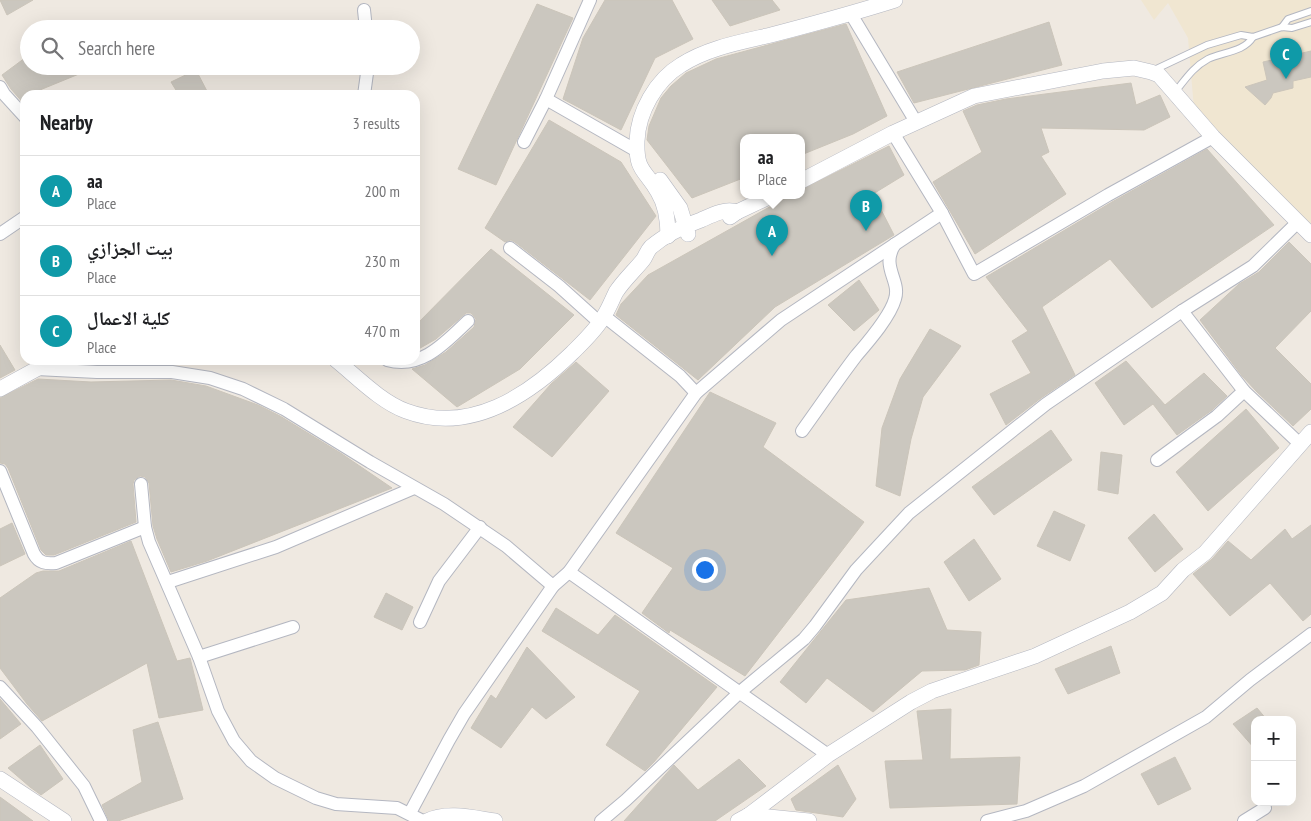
<!DOCTYPE html>
<meta charset="utf-8">
<style>
:root{--surface:#fff;--page:#f2f2f2;--text:#202124;--muted:#757577;--line:#e0e0e0;--accent:#4264fb}
body{margin:0;font-family:"PT Sans Narrow","Noto Naskh Arabic",sans-serif;background:var(--page);color:var(--text)}
.controls{position:absolute;right:15px;bottom:15px;display:grid;overflow:hidden;border-radius:10px;box-shadow:0 5px 20px #0002}
.controls button{width:45px;height:45px;display:grid;place-items:center;padding:0;border:0;border-bottom:1px solid var(--line);background:var(--surface);color:var(--text);font:25px sans-serif}
.you{position:absolute;left:704px;top:569px;width:18px;height:18px;margin:-12px;border:4px solid #fff;border-radius:50%;background:#1a73e8;box-shadow:0 0 0 8px #1a73e833}
.badge{display:grid;place-items:center;width:32px;height:32px;border-radius:50%;background:var(--accent);color:#fff;font-size:16px;font-weight:700}
.pin{position:absolute;translate:-50% -41px;filter:drop-shadow(0 1px 2px #0008)}
.pin::after{content:'';position:absolute;top:26px;width:18px;height:15px;background:inherit;clip-path:polygon(0 0,100% 0,50% 100%)}
.popup{position:absolute;left:740px;top:134px;width:65px;height:65px;box-sizing:border-box;display:grid;place-content:center;border-radius:10px;background:var(--surface);filter:drop-shadow(0 1px 4px #0005);font-size:16px;white-space:nowrap;color:var(--muted)}
.popup b{font-size:19px;color:var(--text)}
.popup::after{content:'';position:absolute;left:50%;top:100%;margin-left:-10px;border:10px solid transparent;border-top-color:var(--surface)}
.list{margin:0;padding:0;list-style:none}
h2{display:flex;justify-content:space-between;align-items:center;height:65px;margin:0;padding:0 20px;font-size:21px}
h2 small{font-size:16px;font-weight:400;color:var(--muted)}
.list li{display:grid;grid-template-columns:32px 1fr auto;gap:15px;align-items:center;box-sizing:border-box;height:70px;padding:0 20px;border-top:1px solid var(--line)}
.list b{display:block;font-size:19px;white-space:nowrap}
.list p{margin:0;font-size:16px;white-space:nowrap;color:var(--muted)}
.list em{font-size:16px;font-style:normal;color:var(--muted)}
.icon{flex:none;width:28px;height:28px;fill:none;stroke:currentColor;stroke-width:2;stroke-linecap:round;stroke-linejoin:round}
.map{position:relative;flex:none;width:1311px;height:821px;overflow:hidden}
.search{position:absolute;background:var(--surface);box-shadow:0 5px 20px #0002;left:20px;top:20px;width:400px;height:55px;display:flex;align-items:center;gap:12px;box-sizing:border-box;padding:0 18px;border-radius:28px;color:var(--muted);font-size:19px}
.panel{position:absolute;background:var(--surface);box-shadow:0 5px 20px #0002;left:20px;top:90px;width:400px;height:275px;border-radius:15px}
.map>svg:first-child{display:block}
.education{fill:#f0e6d1}
.building{fill:#cbc7bf;stroke:#cbc5ba}
.lines{fill:none;stroke-linecap:round;stroke-linejoin:round}
.service-casing{stroke:#b4b7c1;stroke-width:8}
.minor-casing{stroke:#b4b7c1;stroke-width:14}
.tertiary-casing{stroke:#b4b7c1;stroke-width:16}
.service{stroke:#fff;stroke-width:6}
.minor{stroke:#fff;stroke-width:12}
.tertiary{stroke:#fff;stroke-width:15}
</style>
<div class="map">
<svg width="1311" height="821" viewBox="0 0 1311 821">
<rect width="100%" height="100%" fill="#efe9e1"/>
<path class="education" d="M1141,0h170v233l-117,-124 -6,-71 -20,-35 -14,17z"/>
<g class="building">
<path d="M0,0h33l-26,15z"/>
<path d="M605,0h67l21,39 -38,19 -34,72 -58,-31 20,-61z"/>
<path d="M712,0h60l8,10 -50,16z"/>
<path d="M537,4l36,14 -77,167 -38,-16z"/>
<path d="M1049,22l13,43 -148,38 -17,-31z"/>
<path d="M846,24l41,92 -34,18 -52,21v-18h-58v41l-51,20 -45,-58 2,-14 12,-28 10,-12 15,-13 30,-14z"/>
<path d="M1311,51v26l-18,4v7l-20,5 -2,5 -6,7 -20,-18 22,-7 -4,-18z"/>
<path d="M29,55v11l67,1 -61,25 3,3h-13v10l-14,-16 -9,-14z"/>
<path d="M196,70l13,25h-30l-8,-13z"/>
<path d="M1131,83l5,22 24,-10 10,22 -26,13 -103,-2 8,24 -8,4 25,38 -91,60 -42,-72 49,-30 -19,-41 14,-6 29,-6z"/>
<path d="M549,120l72,42 35,54 -66,84 -75,-58 -4,-2 -6,2 -20,-14z"/>
<path d="M889,146l15,29 -31,19 21,41 -119,72 -77,73 -82,-65 5,-11 27,-29 143,-80h10v-5z"/>
<path d="M1207,149l67,76 -122,83 -42,-49 -68,48 33,68 -34,23 -35,27 -16,-31 41,-21 -19,-32 16,-10 -42,-54 126,-75z"/>
<path d="M1289,242l22,22v47l-36,37 36,36v25l-18,17 -36,-34 -15,-16 -42,-56 39,-36 20,-12z"/>
<path d="M491,249l83,66 -54,54 -63,38 -45,-38 13,-4 21,-13 28,-25 2,-8 -5,-6h-5l-30,26 -21,12v-25z"/>
<path d="M859,280l20,30 -25,21 -26,-26z"/>
<path d="M930,329l31,17 -38,51 -12,42 -11,57 -24,-10 6,-58 18,-49z"/>
<path d="M0,345l15,25 -15,8z"/>
<path d="M1126,361l39,44 39,-32 23,23 -15,14 -35,25 -24,-31 -29,21 -29,-42z"/>
<path d="M576,362l33,29 -57,66 -39,-30 38,-43z"/>
<path d="M38,379l53,3 80,-2 35,6 52,19 22,11 62,38 50,34 -185,73 -36,11 -14,-33 -4,-13 -4,-43 -4,-6 -5,-1 -6,4 -1,4 3,38 -82,33h-8l-5,-5 -33,-82 -3,-4 -5,-1v-65z"/>
<path d="M710,392l66,31 -13,24 101,75 -119,154 -75,-46 -1,3 -27,-20 31,-45 -57,-35z"/>
<path d="M1246,409l33,39 -71,63 -32,-39z"/>
<path d="M1051,430l21,30 -78,55 -22,-28z"/>
<path d="M1101,452l21,3 -4,39 -20,-4z"/>
<path d="M1054,511l31,14 -15,36 -33,-15z"/>
<path d="M1154,514l29,35 -28,23 -27,-34z"/>
<path d="M12,523l13,31 -25,12v-37z"/>
<path d="M1311,525v89l-8,7 -33,-38 -40,33 -37,-42 19,-15 16,-18 23,19 34,-31 7,10z"/>
<path d="M974,539l27,40 -32,22 -25,-39z"/>
<path d="M131,541l46,120 13,-3 13,52 -44,8 -12,-55 -105,58 -15,-17 -27,-36v-70l36,-25 7,-2h16z"/>
<path d="M929,588l18,42 34,2 -2,33 -14,5 -43,1 -49,41 -46,-34 -21,25 -26,-21 66,-82z"/>
<path d="M386,593l27,14 -11,23 -28,-13z"/>
<path d="M556,608l42,27 17,-20 102,72 -63,75 -9,9 -39,-26 34,-54 -98,-60z"/>
<path d="M1111,646l9,27 -52,21 -13,-25z"/>
<path d="M527,647l48,50 -29,22 -14,-12 -31,41 -30,-20 20,-33 5,4z"/>
<path d="M0,699l21,25 -21,15z"/>
<path d="M1257,708l10,12h-12v29l-22,-25z"/>
<path d="M951,709l-1,50 70,-2 -3,47 -127,4 -5,-47 38,-1 -6,-49z"/>
<path d="M158,722l25,77 -65,22h-9l-7,-16 40,-23 -9,-52z"/>
<path d="M40,745l23,34 -22,16 -11,-8 -22,-19z"/>
<path d="M1175,757l16,32 -33,16 -17,-31z"/>
<path d="M739,759l27,27 -51,35h-91l50,-56 24,25z"/>
<path d="M838,765l18,34 -13,18 -47,-7 -5,-11z"/>
<path d="M0,797l33,24h-33z"/>
</g>
<g class="lines">
<g class="service-casing">
<g id="service">
<path d="M1282,27l6,-8 23,-8"/>
<path d="M1152,71l55,-26 34,-10 12,2 29,-10 10,1 19,-6"/>
<path d="M1175,92c10,-12 18,-25 33,-33 15,-7 36,-7 45,-22"/>
</g>
</g>
<g class="minor-casing">
<g id="minor">
<path d="M364,10l2,19"/>
<path d="M851,14l65,108"/>
<path d="M0,87l4,7 21,23"/>
<path d="M364,95l4,-29"/>
<path d="M546,99l91,52"/>
<path d="M893,133l49,80 32,61 134,-79 105,-58"/>
<path d="M524,142l22,-43 44,-99"/>
<path d="M0,234l25,-17"/>
<path d="M510,248l49,38 40,36"/>
<path d="M1182,311l62,80 56,53"/>
<path d="M604,316l76,60 16,17"/>
<path d="M387,360c34,10 58,-17 81,-39"/>
<path d="M36,369l61,3h75l38,6 33,11 41,20 86,53 74,42 62,42 47,40"/>
<path d="M802,431c18,-25 35,-50 54,-75 12,-14 34,-39 39,-57 6,-19 -15,-32 0,-55"/>
<path d="M1157,460l60,-44 27,-25"/>
<path d="M0,471l34,83c5,9 12,10 22,9l89,-36"/>
<path d="M141,484l4,43 4,15 50,115 19,54 16,30 17,20 24,17 41,20 20,6 61,4 26,13"/>
<path d="M569,572l259,183"/>
<path d="M168,582l108,-35 138,-59"/>
<path d="M420,622l19,-41 41,-54"/>
<path d="M199,657l94,-30"/>
<path d="M0,687l37,40 47,59 17,35"/>
<path d="M410,813l39,-73 15,-26 89,-128 16,-14 127,-179 85,-73 161,-107"/>
<path d="M601,821l25,-21 114,-108 64,-53 11,-13 41,-56 53,-57 137,-109 136,-93 71,-45 45,-44"/>
<path d="M987,821l39,-10 58,-25 122,-69 44,-37 61,-46"/>
<path d="M1244,821l21,-13"/>
</g>
</g>
<g class="tertiary-casing">
<g id="tertiary">
<path d="M660,180l20,28 8,26"/>
<path d="M801,181l92,-48 81,-37 129,-25 31,-3 17,4 8,3 54,62 98,98"/>
<path d="M730,217l7,-5 36,-17"/>
<path d="M668,236c0,-15 -2,-31 -10,-44 -13,-23 -22,-20 -21,-51 1,-29 19,-61 44,-76 26,-17 60,-23 90,-30 42,-11 83,-22 124,-35"/>
<path d="M336,360c21,17 45,42 70,51 64,24 122,-15 166,-58 11,-11 24,-23 32,-37 5,-8 8,-16 12,-24 8,-12 18,-21 27,-32 3,-4 4,-9 8,-13 14,-12 33,-21 50,-27 11,-5 24,-12 36,-8"/>
<path d="M0,389l53,-29"/>
<path d="M0,779l64,42"/>
<path d="M749,815l60,6"/>
<path d="M427,821c20,-10 47,-3 68,0"/>
<path d="M738,821l11,-6 79,-60 83,-53 21,-11 103,-35 95,-44 32,-19 21,-23 22,-17 106,-121"/>
</g>
</g>
<use href="#service" class="service"/>
<use href="#minor" class="minor"/>
<use href="#tertiary" class="tertiary"/>
</g>
</svg>
<div class="controls">
<button>+</button>
<button>−</button>
</div>
<div class="you"></div>
<div class="pin badge" style="left:772px;top:256px;background:#0f9aa8">A</div>
<div class="popup"><b>aa</b>Place</div>
<div class="pin badge" style="left:866px;top:231px;background:#0f9aa8">B</div>
<div class="pin badge" style="left:1286px;top:79px;background:#0f9aa8">C</div>
<div class="search"><svg class="icon" aria-label="search" viewBox="0 0 24 24"><circle cx="10" cy="10" r="6"/><path d="M15 15l6 6"/></svg>Search here</div>
<section class="panel">
<h2>Nearby<small>3 results</small></h2>
<ul class="list">
<li><span class="badge" style="background:#0f9aa8">A</span><div><b>aa</b><p>Place</p></div><em>200 m</em></li>
<li><span class="badge" style="background:#0f9aa8">B</span><div><b>بيت الجزازي</b><p>Place</p></div><em>230 m</em></li>
<li><span class="badge" style="background:#0f9aa8">C</span><div><b>كلية الاعمال</b><p>Place</p></div><em>470 m</em></li>
</ul>
</section>
</div>
